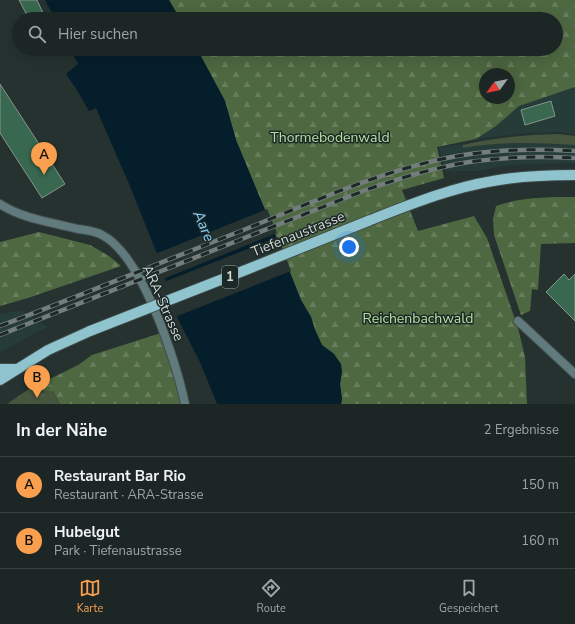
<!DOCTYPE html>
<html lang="de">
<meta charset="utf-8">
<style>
:root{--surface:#1c2624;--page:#252e2c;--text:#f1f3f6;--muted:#a0a5a6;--line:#3a4341;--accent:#fa9f4e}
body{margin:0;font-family:"Nunito Sans",sans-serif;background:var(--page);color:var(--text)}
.compass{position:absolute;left:479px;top:68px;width:36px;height:36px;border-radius:50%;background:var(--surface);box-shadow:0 4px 16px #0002;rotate:237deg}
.you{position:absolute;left:349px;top:247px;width:14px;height:14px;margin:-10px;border:3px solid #fff;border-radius:50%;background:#1a73e8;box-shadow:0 0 0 6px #1a73e833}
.badge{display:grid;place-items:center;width:26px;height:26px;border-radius:50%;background:var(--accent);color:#111;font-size:13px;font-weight:700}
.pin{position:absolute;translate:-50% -33px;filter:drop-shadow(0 1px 2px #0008)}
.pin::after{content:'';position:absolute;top:21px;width:14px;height:12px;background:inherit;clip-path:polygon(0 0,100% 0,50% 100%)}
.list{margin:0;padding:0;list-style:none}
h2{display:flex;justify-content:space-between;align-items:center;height:52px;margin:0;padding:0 16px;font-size:17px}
h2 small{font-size:13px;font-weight:400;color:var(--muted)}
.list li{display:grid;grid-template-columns:26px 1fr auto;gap:12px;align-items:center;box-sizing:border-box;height:56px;padding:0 16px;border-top:1px solid var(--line)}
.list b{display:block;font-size:15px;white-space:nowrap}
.list p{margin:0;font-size:13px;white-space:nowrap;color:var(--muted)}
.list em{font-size:13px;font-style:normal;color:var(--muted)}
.icon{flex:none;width:22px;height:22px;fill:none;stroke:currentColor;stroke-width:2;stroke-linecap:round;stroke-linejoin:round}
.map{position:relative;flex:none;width:575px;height:404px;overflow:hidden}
.search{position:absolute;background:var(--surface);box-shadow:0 4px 16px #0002;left:12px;right:12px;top:12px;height:44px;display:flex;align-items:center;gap:10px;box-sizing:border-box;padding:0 14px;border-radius:22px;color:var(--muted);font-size:15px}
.sheet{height:164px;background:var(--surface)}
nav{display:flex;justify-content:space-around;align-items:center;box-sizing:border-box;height:56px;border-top:1px solid var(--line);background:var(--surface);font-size:11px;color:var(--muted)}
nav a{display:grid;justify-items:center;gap:2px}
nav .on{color:var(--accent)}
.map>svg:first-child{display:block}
.built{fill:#263c39}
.grass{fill:#46553e}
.forest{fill:url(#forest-firs);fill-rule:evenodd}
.park{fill:url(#park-tufts)}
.water{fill:#051e2b}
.pier{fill:#253230}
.building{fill:#386850;stroke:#87948c}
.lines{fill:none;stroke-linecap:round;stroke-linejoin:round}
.minor-casing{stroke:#414d4b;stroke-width:10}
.primary-casing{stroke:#414d4b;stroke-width:12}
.minor{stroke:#607a7e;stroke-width:8}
.primary{stroke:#8fc4ce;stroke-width:10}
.rail-casing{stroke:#737e7c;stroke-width:4.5}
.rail{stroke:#1b2826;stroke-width:3;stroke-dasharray:9;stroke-linecap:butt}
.primary-bridge-casing{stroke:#414d4b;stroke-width:12;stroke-linecap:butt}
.primary-bridge{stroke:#8fc4ce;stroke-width:10}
.labels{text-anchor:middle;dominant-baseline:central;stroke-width:3;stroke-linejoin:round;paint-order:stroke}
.shield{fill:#1b2826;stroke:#9ba5a3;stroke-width:1}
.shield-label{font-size:13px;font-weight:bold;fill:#d2dad8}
.park-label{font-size:14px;fill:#b6e1a0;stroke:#1b2826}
.street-label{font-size:14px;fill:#d2dad8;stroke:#1b2826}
.water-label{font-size:15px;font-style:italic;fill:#84cffb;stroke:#1b2826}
</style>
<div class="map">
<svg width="575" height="404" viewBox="0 0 575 404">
<defs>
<pattern id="forest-firs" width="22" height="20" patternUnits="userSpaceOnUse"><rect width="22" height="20" fill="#4e6841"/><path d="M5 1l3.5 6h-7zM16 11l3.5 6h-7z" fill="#677d5c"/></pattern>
<pattern id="park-tufts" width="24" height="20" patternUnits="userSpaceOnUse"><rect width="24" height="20" fill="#46553e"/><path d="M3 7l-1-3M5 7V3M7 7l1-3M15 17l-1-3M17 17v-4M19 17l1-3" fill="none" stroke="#606d59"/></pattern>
</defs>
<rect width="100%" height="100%" fill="#253230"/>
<g class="built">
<path d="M575,87v47l-15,-2 -35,1 -49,6 20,-13 23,-21z"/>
<path d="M499,140h76v23l-47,1 -25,2 -25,5h-33l-6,-24z"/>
<path d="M21,310l26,17 -47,25v-38z"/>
</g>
<path class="grass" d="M559,134l16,2v9c-37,-2 -76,-4 -112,3v-3c33,-8 62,-10 96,-11z"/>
<g class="forest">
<path d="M169,0h406v87l-56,19 -23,20 -20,13 -39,8 7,31 -42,12 16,41 56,-15 13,22 31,90 7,29 2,47h-186l1,-5 -2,-15 2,-13 -8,-17 -12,-9 -7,-15 -4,-13 -10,-17 -10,-25 -16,-41 -39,-94 -11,-39 -28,-52h359v-30h-376zM485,74h24v24h-24z"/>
<path d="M575,197v46l-34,1 -3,46 -6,-1 -2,22 -9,4 -27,-80 -1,-16 3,-13c25,-9 53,-9 79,-9z"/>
<path d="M39,232l51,13 19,11 12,10 -93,32 -28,8v-64z"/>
<path d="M164,332l21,72h-125l-7,-13h-27l52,-26 14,-10z"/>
</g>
<path class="park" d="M26,391h27l7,13h-53z"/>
<g class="water">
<path d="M45,0h124l11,19h-125z"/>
<path d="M70,49h127l28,52 11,39 39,94 16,41 10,25 10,17 4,13 7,15 12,9 7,10 1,7 -2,13 2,15 -1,5h-124l-17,-42 -22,-43 -22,-68 -27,-67 -33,-76 -7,3 -12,-21 -11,-16 12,-10z"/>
</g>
<g class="pier">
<path d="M267,209l10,24 -114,46 -8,-25z"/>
<path d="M278,237l13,34 -116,46 -11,-35z"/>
</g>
<g class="building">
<path d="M19,0h18l6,13 -11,6h-3z"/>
<path d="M0,84l65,100 -23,14 -42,-65z"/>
<path d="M551,101l4,15 -30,9 -4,-15z"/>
<path d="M564,274l5,6 6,-6v47l-29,-29z"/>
</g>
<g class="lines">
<g class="minor-casing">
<g id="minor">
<path d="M0,204c23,15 51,18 78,25 7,1 17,2 24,6 40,20 74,126 83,169"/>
<path d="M518,321l57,53"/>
</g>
</g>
<g class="primary-casing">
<g id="primary">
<path d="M368,221c41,-16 82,-33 125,-40 27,-5 54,-6 82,-6"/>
<path d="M0,369h15"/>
<path d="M0,380l48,-30 42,-19"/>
</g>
</g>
<use href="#minor" class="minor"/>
<use href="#primary" class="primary"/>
<g class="rail-casing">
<g id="rail">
<path d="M0,326c82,-31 164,-65 246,-97 64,-26 128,-55 196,-70 43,-9 88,-11 133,-8"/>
<path d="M0,335l363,-144c34,-12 69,-23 106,-29 35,-5 71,-6 106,-4"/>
</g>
</g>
<use href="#rail" class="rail"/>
<g class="primary-bridge-casing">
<path id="primary-bridge" d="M90,331l143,-56 135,-54"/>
</g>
<use href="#primary-bridge" class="primary-bridge"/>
</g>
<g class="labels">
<rect class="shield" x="222" y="266" width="16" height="22" rx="3"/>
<g class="shield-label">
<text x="230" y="277">1</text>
</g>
<g class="park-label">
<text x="330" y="137">Thormebodenwald</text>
<text x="418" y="318">Reichenbachwald</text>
</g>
<g class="street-label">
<text transform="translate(298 234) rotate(-22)">Tiefenaustrasse</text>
<text transform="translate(163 303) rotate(66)">ARA-Strasse</text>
</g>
<g class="water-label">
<text transform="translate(204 226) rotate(67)">Aare</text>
</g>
</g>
</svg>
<svg class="compass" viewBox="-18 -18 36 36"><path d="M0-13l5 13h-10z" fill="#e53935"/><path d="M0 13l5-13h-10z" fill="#a0a5a6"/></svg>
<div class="you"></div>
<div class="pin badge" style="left:44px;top:175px">A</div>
<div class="pin badge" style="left:37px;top:398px">B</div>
<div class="search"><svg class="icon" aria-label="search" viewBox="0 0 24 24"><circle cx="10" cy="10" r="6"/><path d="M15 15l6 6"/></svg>Hier suchen</div>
</div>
<section class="sheet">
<h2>In der Nähe<small>2 Ergebnisse</small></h2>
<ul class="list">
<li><span class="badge">A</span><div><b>Restaurant Bar Rio</b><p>Restaurant · ARA-Strasse</p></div><em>150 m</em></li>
<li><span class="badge">B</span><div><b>Hubelgut</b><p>Park · Tiefenaustrasse</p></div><em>160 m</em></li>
</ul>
</section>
<nav>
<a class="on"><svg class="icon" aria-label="map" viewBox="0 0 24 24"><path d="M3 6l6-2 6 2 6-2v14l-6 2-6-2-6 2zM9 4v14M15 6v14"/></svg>Karte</a>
<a><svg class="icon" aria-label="directions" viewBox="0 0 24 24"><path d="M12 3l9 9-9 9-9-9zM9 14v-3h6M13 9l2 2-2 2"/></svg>Route</a>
<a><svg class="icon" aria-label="saved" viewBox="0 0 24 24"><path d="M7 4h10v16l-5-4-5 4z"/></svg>Gespeichert</a>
</nav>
